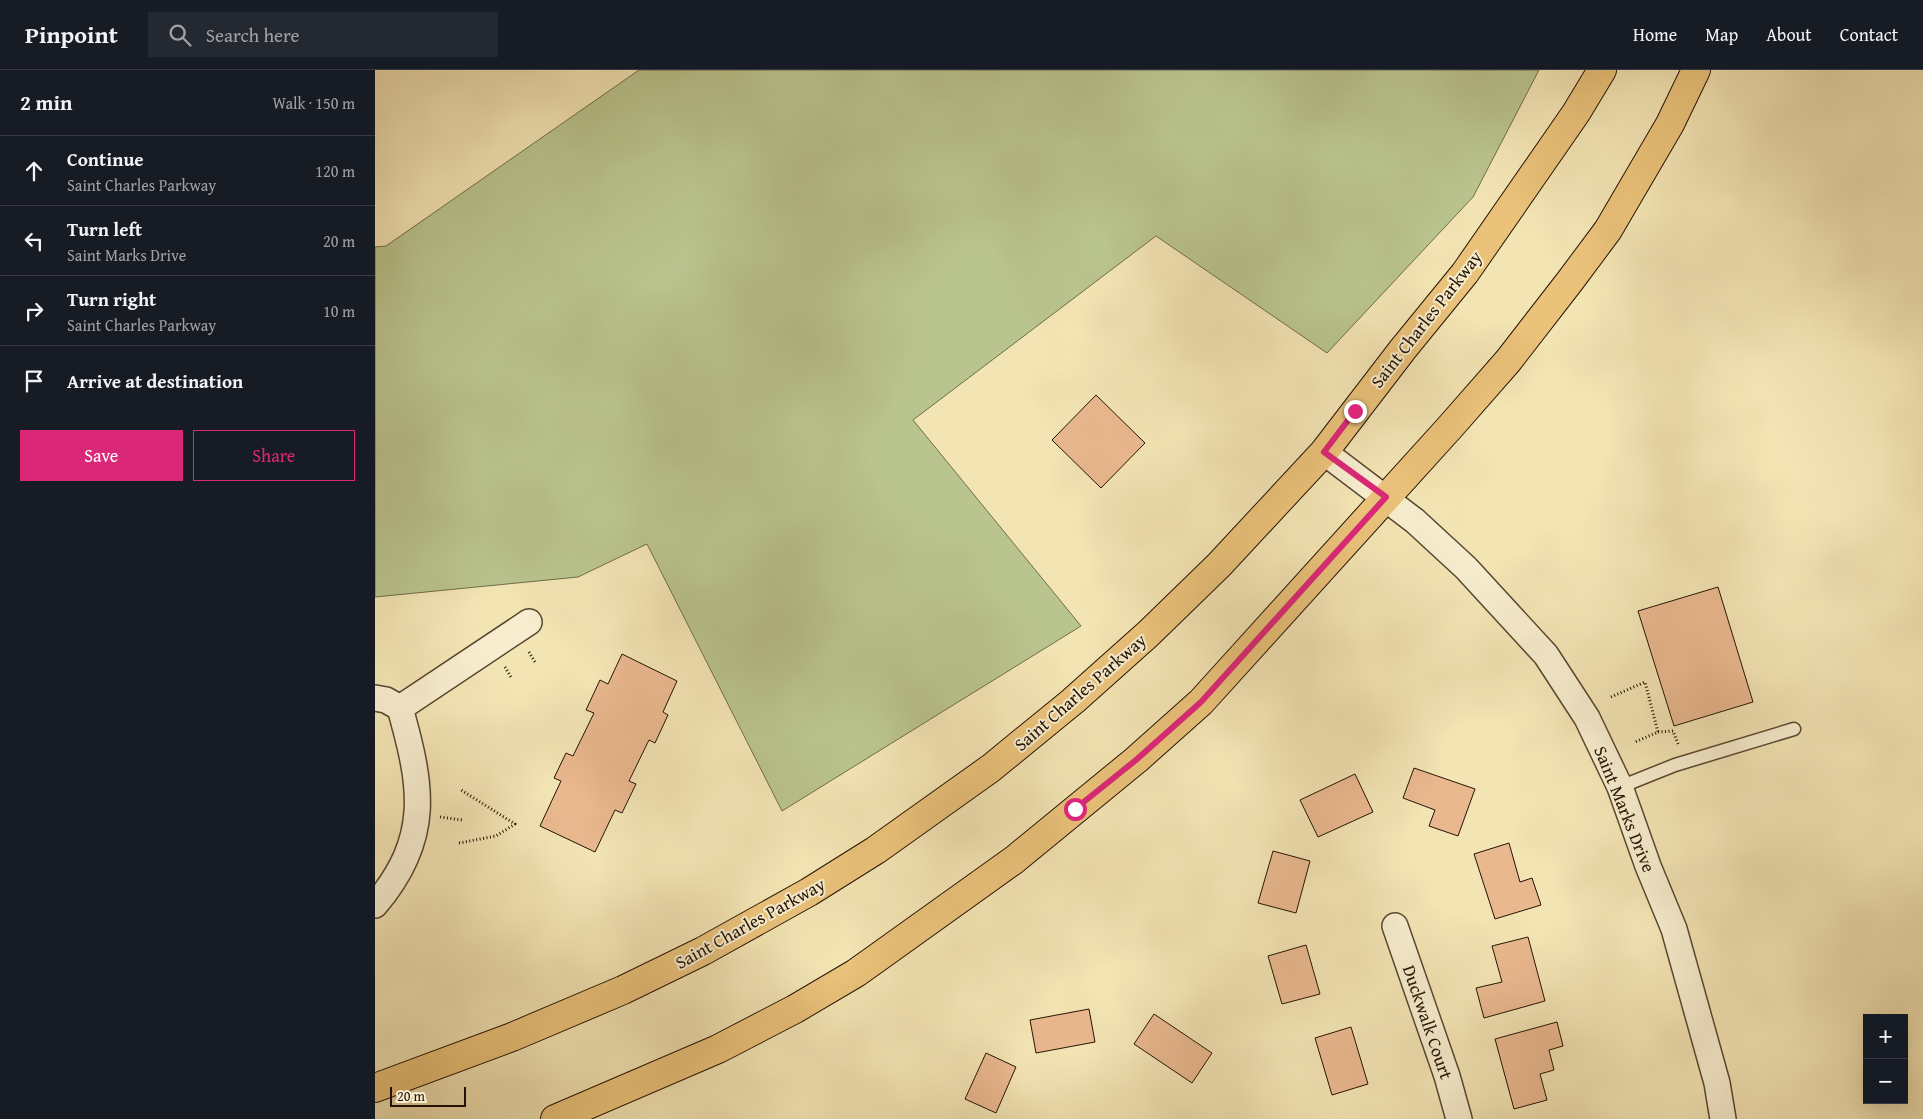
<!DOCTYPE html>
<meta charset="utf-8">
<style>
:root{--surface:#171b24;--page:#242831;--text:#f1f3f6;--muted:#9ea1a6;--line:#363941;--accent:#db2777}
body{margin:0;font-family:"Gentium Book Plus",serif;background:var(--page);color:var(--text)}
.controls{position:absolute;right:15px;bottom:15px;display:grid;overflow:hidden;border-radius:0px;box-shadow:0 5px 20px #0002}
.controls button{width:45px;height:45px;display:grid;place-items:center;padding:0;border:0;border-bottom:1px solid var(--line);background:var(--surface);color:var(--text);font:25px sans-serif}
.scale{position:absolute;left:15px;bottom:12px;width:76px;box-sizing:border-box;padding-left:5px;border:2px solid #241304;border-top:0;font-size:14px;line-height:18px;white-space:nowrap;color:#241304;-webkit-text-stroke:4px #f7edce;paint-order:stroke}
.stop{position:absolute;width:15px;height:15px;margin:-11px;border:4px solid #db2777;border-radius:50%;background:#fff}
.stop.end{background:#db2777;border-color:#fff;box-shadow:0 1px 5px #0008}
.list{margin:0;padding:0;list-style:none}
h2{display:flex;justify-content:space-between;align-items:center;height:65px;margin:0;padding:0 20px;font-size:21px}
h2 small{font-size:16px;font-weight:400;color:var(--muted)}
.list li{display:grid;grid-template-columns:32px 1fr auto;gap:15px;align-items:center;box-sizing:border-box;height:70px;padding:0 20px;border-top:1px solid var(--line)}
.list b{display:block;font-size:19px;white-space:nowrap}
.list p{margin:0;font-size:16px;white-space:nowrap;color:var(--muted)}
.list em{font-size:16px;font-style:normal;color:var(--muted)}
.actions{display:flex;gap:10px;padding:15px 20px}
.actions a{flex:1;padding:11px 0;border:1px solid var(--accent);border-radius:0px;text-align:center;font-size:18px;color:var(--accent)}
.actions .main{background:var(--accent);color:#fff}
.icon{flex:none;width:28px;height:28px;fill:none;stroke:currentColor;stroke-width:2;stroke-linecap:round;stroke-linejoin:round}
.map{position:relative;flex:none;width:1548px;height:1049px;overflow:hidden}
header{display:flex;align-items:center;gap:30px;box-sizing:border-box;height:70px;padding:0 25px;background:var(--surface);border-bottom:1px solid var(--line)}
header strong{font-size:24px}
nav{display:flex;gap:28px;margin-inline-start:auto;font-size:18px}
.search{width:350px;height:45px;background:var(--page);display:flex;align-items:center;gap:12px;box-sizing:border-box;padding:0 18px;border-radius:0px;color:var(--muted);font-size:19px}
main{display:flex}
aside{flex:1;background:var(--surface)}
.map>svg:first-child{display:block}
.green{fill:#bac48e;stroke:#6f6c49}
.building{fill:#eab88f;stroke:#241304}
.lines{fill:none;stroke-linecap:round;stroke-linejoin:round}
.lane-casing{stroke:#584730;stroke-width:15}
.street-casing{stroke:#584730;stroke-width:28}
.primary-casing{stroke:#241304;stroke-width:30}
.path{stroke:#241304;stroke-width:3;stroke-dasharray:1 2.5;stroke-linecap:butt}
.lane{stroke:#f7edce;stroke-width:12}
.street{stroke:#f7edce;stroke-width:25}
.primary{stroke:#eac27a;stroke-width:28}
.route{stroke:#db2777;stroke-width:6}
.labels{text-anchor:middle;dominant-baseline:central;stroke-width:4;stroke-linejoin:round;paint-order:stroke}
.street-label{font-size:18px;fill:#241304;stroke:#f7edce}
</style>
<header>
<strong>Pinpoint</strong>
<div class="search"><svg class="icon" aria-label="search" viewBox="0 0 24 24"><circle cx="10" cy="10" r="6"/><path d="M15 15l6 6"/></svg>Search here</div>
<nav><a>Home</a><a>Map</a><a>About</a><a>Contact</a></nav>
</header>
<main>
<aside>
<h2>2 min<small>Walk · 150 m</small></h2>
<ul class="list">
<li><svg class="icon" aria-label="ahead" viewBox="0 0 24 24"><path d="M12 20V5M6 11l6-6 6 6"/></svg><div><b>Continue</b><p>Saint Charles Parkway</p></div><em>120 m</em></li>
<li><svg class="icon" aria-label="left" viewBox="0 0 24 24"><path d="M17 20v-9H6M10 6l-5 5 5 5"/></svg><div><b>Turn left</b><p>Saint Marks Drive</p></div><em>20 m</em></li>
<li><svg class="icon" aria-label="right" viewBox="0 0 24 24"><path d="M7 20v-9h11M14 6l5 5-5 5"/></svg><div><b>Turn right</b><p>Saint Charles Parkway</p></div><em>10 m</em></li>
<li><svg class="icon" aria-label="arrive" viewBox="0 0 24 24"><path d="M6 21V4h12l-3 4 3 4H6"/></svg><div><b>Arrive at destination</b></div></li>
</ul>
<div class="actions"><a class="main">Save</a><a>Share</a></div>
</aside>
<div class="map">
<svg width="1548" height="1049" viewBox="0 0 1548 1049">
<rect width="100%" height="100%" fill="#f3e4b4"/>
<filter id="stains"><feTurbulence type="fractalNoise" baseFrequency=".004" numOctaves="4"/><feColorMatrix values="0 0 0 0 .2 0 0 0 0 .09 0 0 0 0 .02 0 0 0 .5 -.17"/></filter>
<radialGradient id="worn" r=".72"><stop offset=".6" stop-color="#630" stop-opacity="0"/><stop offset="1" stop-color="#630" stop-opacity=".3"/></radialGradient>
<path class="green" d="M264,0h900l-66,127 -146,156 -171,-117 -243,184 168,206 -299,185 -135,-267 -69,33 -203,20v-350l11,-1z"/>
<g class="building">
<path d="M721,325l49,48 -44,45 -49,-48z"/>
<path d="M1343,517l35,115 -79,24 -36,-115z"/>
<path d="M247,584l55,27 -14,31 5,3 -13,28 -6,-3 -20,41 7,3 -14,29 -7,-3 -20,42 -55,-26 21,-45 -7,-3 12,-25 7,3 21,-43 -8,-3 14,-30 8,4z"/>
<path d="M1039,698l61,21 -17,47 -29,-10 6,-16 -32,-12z"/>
<path d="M980,704l18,38 -55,25 -18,-37z"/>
<path d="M1134,773l11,39 12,-4 9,27 -46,14 -21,-65z"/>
<path d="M898,781l37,10 -14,52 -38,-10z"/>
<path d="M1153,867l17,64 -61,17 -8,-30 26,-6 -10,-36z"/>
<path d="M931,875l14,49 -38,10 -14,-48z"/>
<path d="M714,939l6,33 -59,11 -6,-33z"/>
<path d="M779,944l58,39 -20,30 -58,-39z"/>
<path d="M1182,952l6,24 -14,4 5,20 -14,4 7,26 -33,9 -19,-70z"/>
<path d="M976,957l17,57 -36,11 -17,-57z"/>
<path d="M611,983l30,14 -20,46 -31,-14z"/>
</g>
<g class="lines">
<g class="lane-casing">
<path id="lane" d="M1245,717l55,-22 119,-36"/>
</g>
<g class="street-casing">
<g id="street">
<path d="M949,382l91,69 51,47 80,87 41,63 33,69 28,79 26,63 43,154 6,36"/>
<path d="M0,628l11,2 14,8c22,78 32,130 -25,197"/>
<path d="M25,638l129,-86"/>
<path d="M1020,856l52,150 12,43"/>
</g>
</g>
<g class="primary-casing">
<g id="primary">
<path d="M0,1018l137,-51 111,-47 80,-39 106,-59 67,-42 115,-82 82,-67 75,-67 71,-69 105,-113 79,-103 62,-76 111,-160 26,-43"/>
<path d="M180,1049l163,-70 77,-40 61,-36 158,-113 122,-100 65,-58 250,-276 57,-65 62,-80 38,-51 62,-106 26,-54"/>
</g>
</g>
<g class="path">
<path d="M154,582l6,10"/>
<path d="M130,597l6,10"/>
<path d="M1236,627l34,-15 13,50 -23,10"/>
<path d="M1283,662l15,-1 5,13"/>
<path d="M65,747l22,3"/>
<path d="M84,773l37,-7 19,-12 -54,-34"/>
</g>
<use href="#lane" class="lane"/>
<use href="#street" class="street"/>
<use href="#primary" class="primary"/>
</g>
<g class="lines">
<path class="route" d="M700,739l61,-49 65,-58 185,-205 -62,-45 31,-41"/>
</g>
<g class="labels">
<g class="street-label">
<text transform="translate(1051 249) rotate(-52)">Saint Charles Parkway</text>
<text transform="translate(705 622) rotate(-41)">Saint Charles Parkway</text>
<text transform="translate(1250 739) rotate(68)">Saint Marks Drive</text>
<text transform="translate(375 853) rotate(-29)">Saint Charles Parkway</text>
<text transform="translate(1053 952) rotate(71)">Duckwalk Court</text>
</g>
</g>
<rect width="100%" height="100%" filter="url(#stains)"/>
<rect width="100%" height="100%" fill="url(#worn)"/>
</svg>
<div class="controls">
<button>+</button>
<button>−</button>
</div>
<div class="scale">20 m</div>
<div class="stop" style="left:700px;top:739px"></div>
<div class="stop end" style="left:980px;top:341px"></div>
</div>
</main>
